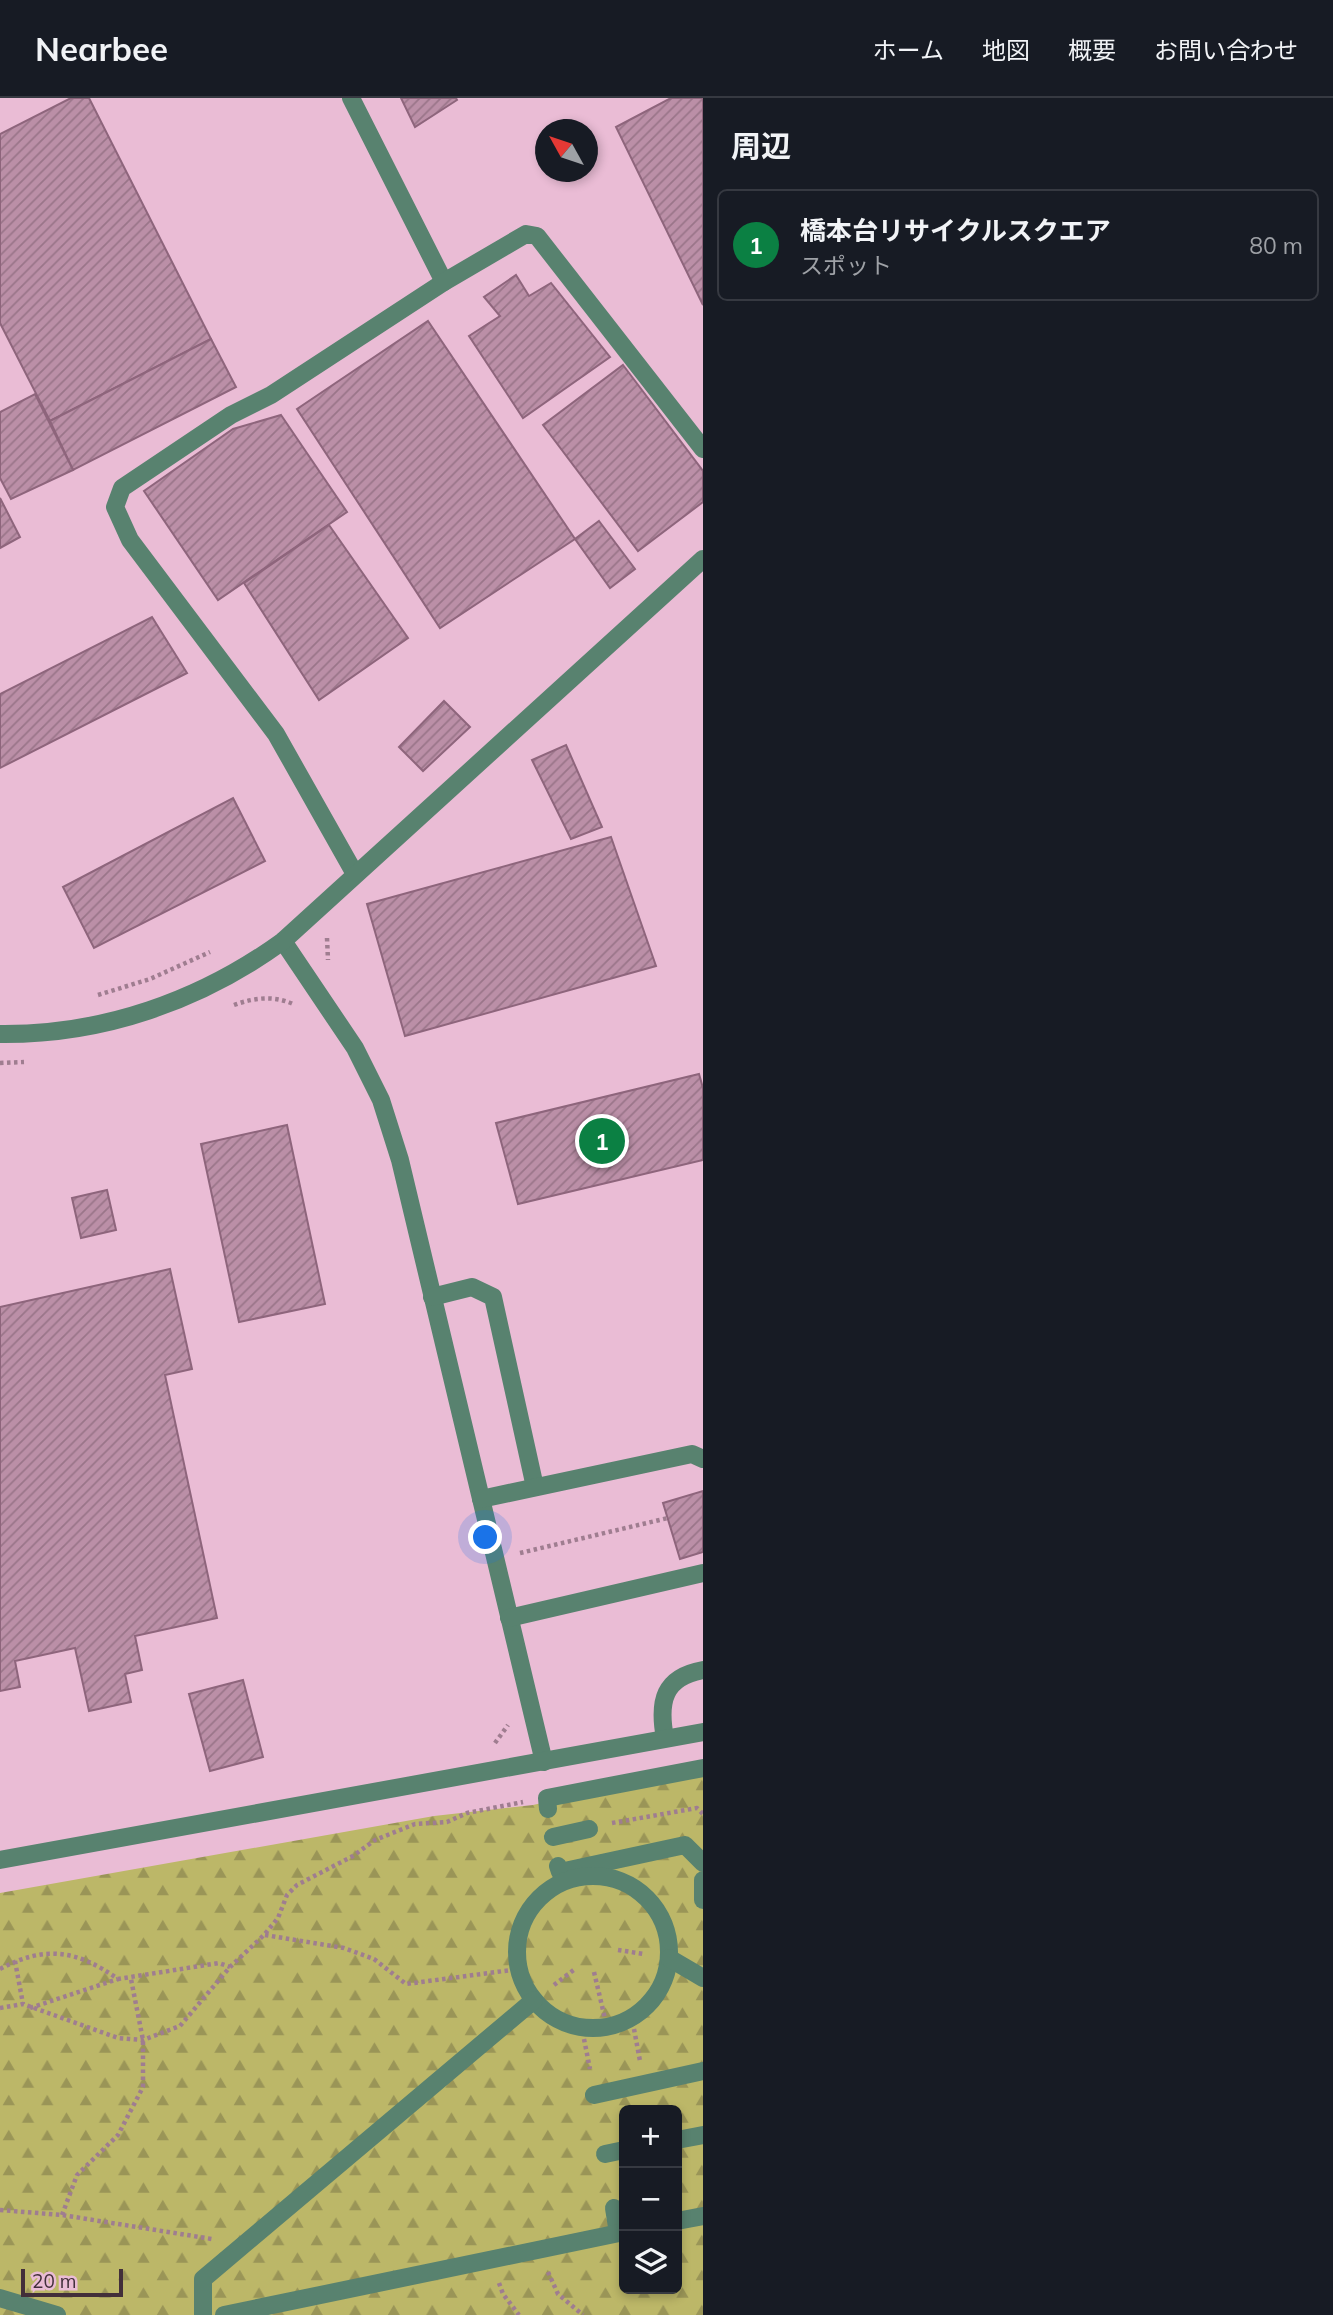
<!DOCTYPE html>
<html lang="ja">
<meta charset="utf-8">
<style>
:root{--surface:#171b24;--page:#20242c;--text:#f1f3f6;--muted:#9ea1a6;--line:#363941;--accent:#0b8043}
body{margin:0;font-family:Mulish,"Noto Sans JP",sans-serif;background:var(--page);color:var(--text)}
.controls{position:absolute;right:21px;bottom:21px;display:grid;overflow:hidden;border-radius:10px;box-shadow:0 4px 10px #0003}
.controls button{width:63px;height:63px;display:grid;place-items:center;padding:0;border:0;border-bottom:2px solid var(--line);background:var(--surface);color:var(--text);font:35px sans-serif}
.compass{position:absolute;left:535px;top:21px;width:63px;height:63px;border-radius:50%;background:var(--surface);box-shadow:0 4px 10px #0003;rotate:310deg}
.scale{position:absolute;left:21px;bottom:18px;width:102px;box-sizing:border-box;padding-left:7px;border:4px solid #422f3a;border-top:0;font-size:19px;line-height:24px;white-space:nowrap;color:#422f3a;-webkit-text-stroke:5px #eabcd5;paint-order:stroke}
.you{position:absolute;left:486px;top:1440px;width:24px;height:24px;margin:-18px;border:5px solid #fff;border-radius:50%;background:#1a73e8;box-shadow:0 0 0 10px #1a73e833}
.badge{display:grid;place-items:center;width:46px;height:46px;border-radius:50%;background:var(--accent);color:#fff;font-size:23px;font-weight:700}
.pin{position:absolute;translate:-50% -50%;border:4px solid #fff;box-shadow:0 2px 7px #0006}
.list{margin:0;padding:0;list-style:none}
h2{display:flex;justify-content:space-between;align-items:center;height:91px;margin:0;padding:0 28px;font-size:30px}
h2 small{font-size:23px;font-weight:400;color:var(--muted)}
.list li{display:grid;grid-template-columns:46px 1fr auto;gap:21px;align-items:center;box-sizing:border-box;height:112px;margin:0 14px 14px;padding:0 14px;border:2px solid var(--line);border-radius:10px}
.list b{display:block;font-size:26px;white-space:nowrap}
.list p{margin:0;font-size:23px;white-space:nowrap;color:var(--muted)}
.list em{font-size:23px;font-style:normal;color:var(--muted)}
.icon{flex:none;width:38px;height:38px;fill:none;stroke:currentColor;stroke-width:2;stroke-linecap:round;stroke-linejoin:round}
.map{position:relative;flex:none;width:703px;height:2217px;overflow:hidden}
header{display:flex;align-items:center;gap:42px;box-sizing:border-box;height:98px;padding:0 35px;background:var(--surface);border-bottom:2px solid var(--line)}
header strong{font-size:33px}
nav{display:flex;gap:38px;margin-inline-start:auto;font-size:24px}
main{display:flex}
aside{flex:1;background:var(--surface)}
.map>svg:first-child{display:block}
.forest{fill:url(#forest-firs);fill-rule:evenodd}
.building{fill:url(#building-hatch);stroke:#8e657c;stroke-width:2}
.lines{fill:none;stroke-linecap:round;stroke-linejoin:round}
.path{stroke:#9f7d90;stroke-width:4.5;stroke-dasharray:3.5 3.5;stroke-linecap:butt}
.minor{stroke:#58826f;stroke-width:18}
</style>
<header>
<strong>Nearbee</strong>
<nav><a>ホーム</a><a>地図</a><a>概要</a><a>お問い合わせ</a></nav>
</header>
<main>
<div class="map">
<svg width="703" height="2217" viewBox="0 0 703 2217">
<defs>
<pattern id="forest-firs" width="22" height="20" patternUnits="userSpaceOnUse" patternTransform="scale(1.75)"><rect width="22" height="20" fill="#bcb768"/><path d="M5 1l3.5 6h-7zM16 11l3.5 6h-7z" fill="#9a9557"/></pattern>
<pattern id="building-hatch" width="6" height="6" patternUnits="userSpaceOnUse" patternTransform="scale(1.75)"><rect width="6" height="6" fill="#bb8fa7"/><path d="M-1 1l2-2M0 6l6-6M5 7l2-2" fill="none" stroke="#9a7589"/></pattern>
</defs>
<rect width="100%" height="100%" fill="#eabcd5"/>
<path class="forest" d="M703,1668v549h-703v-422l434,-77 99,-11zM624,2012h53v179h-53z"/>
<g class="building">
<path d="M71,0h18l122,241 -161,82 -50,-98v-189z"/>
<path d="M401,0h55l1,2 -42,27z"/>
<path d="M671,0h32v207l-87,-178z"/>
<path d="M516,177l13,21 22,-13 59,74 -87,61 -54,-82 31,-20 -16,-19z"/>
<path d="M428,223l147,218 -135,89 -143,-219z"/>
<path d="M211,241l25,48 -163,83 -23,-49z"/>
<path d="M623,267l80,106v31l-65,49 -95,-126z"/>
<path d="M35,296l38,76 -62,29 -11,-21v-66z"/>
<path d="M281,317l66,97 -129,88 -74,-109 89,-62z"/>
<path d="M0,400l20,39 -20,11z"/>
<path d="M599,423l36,48 -25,19 -35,-49z"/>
<path d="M329,427l79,113 -89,62 -75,-117z"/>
<path d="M152,519l35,56 -187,95v-74z"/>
<path d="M444,603l26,26 -47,44 -24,-24z"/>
<path d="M566,647l36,82 -31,12 -39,-79z"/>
<path d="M233,700l32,63 -171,87 -31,-61z"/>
<path d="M611,739l45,129 -251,70 -38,-132z"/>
<path d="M699,976l4,14v72l-185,44 -22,-81z"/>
<path d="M287,1027l38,179 -86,18 -38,-178z"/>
<path d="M107,1092l9,40 -35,8 -9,-40z"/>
<path d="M170,1171l22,100 -27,6 52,243 -82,18 7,34 -17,4 6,28 -42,9 -14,-63 -60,13 5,26 -20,4v-384z"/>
<path d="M703,1393v61l-23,7 -17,-56z"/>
<path d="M243,1582l20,77 -53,14 -21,-77z"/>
</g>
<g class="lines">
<g class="path">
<path d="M327,840l1,22"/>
<path d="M98,897l52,-16 60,-27"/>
<path d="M234,907c19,-7 39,-10 59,-1"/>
<path d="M0,965l24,-1"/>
<path d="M520,1455l148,-35"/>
<path d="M495,1645l13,-18"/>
<path d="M612,1725l85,-15 6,6"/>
<path d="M265,1837l79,13 30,11 32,25 113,-15"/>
<path d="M618,1852l26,4"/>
<path d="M15,1863l8,43"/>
<path d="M0,1871c45,-24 77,-19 118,10l101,-16 11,4"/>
<path d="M594,1874l13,55"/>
<path d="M554,1887l21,-16"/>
<path d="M0,1910l23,-4 95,34 25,2 37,-14 50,-59 34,-32 14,-17 9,-23 10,-10 56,-29 22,-16 40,-16 32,-2 20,-9 56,-11"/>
<path d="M30,1910l88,-29"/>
<path d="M634,1931l6,32"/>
<path d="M584,1941l6,30"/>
<path d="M0,2112l62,5 150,24"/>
<path d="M62,2117l15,-40 41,-40 25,-48v-47l-12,-61"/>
<path d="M548,2174l10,22 25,21"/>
<path d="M499,2185l4,11 16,21"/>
</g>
<g class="minor">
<path d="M351,0l93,184"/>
<path d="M355,776l-79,-140 -146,-194 -15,-33 7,-19 109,-73 40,-20 173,-113 82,-48 11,2 166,213"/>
<path d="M283,843l72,107 26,52 19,60 144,602"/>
<path d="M0,936c103,1 200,-33 283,-93l420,-382"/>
<path d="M432,1199l40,-10 21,10 42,190"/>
<path d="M481,1401l211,-45 11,5"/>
<path d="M509,1520l194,-45"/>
<path d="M665,1640c-7,-37 -1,-61 38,-68"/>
<path d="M548,1711l-1,-11 156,-30"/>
<path d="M553,1739l36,-8"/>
<path d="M0,1762l703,-128"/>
<path d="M558,1768l2,6 125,-27 18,18"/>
<circle cx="593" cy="1854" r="76"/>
<path d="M703,1782v20"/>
<path d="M669,1860l34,20"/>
<path d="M594,1997l109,-24"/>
<path d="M677,2042l26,-5"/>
<path d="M605,2056l19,-4"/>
<path d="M614,2110l4,25"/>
<path d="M677,2123l26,-5"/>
<path d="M0,2200l57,17"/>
<path d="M203,2217v-36l331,-279"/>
<path d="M224,2217l400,-83"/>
</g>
</g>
</svg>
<div class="controls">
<button>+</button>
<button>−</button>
<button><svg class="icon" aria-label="layers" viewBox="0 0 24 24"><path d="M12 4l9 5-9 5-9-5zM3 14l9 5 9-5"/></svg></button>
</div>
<svg class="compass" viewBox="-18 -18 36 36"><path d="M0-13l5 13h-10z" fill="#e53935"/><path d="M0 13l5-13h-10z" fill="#9ea1a6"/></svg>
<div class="scale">20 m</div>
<div class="you"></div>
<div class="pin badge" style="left:602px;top:1043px">1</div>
</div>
<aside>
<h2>周辺<small></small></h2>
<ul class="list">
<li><span class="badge">1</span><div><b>橋本台リサイクルスクエア</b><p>スポット</p></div><em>80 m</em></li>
</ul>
</aside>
</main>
